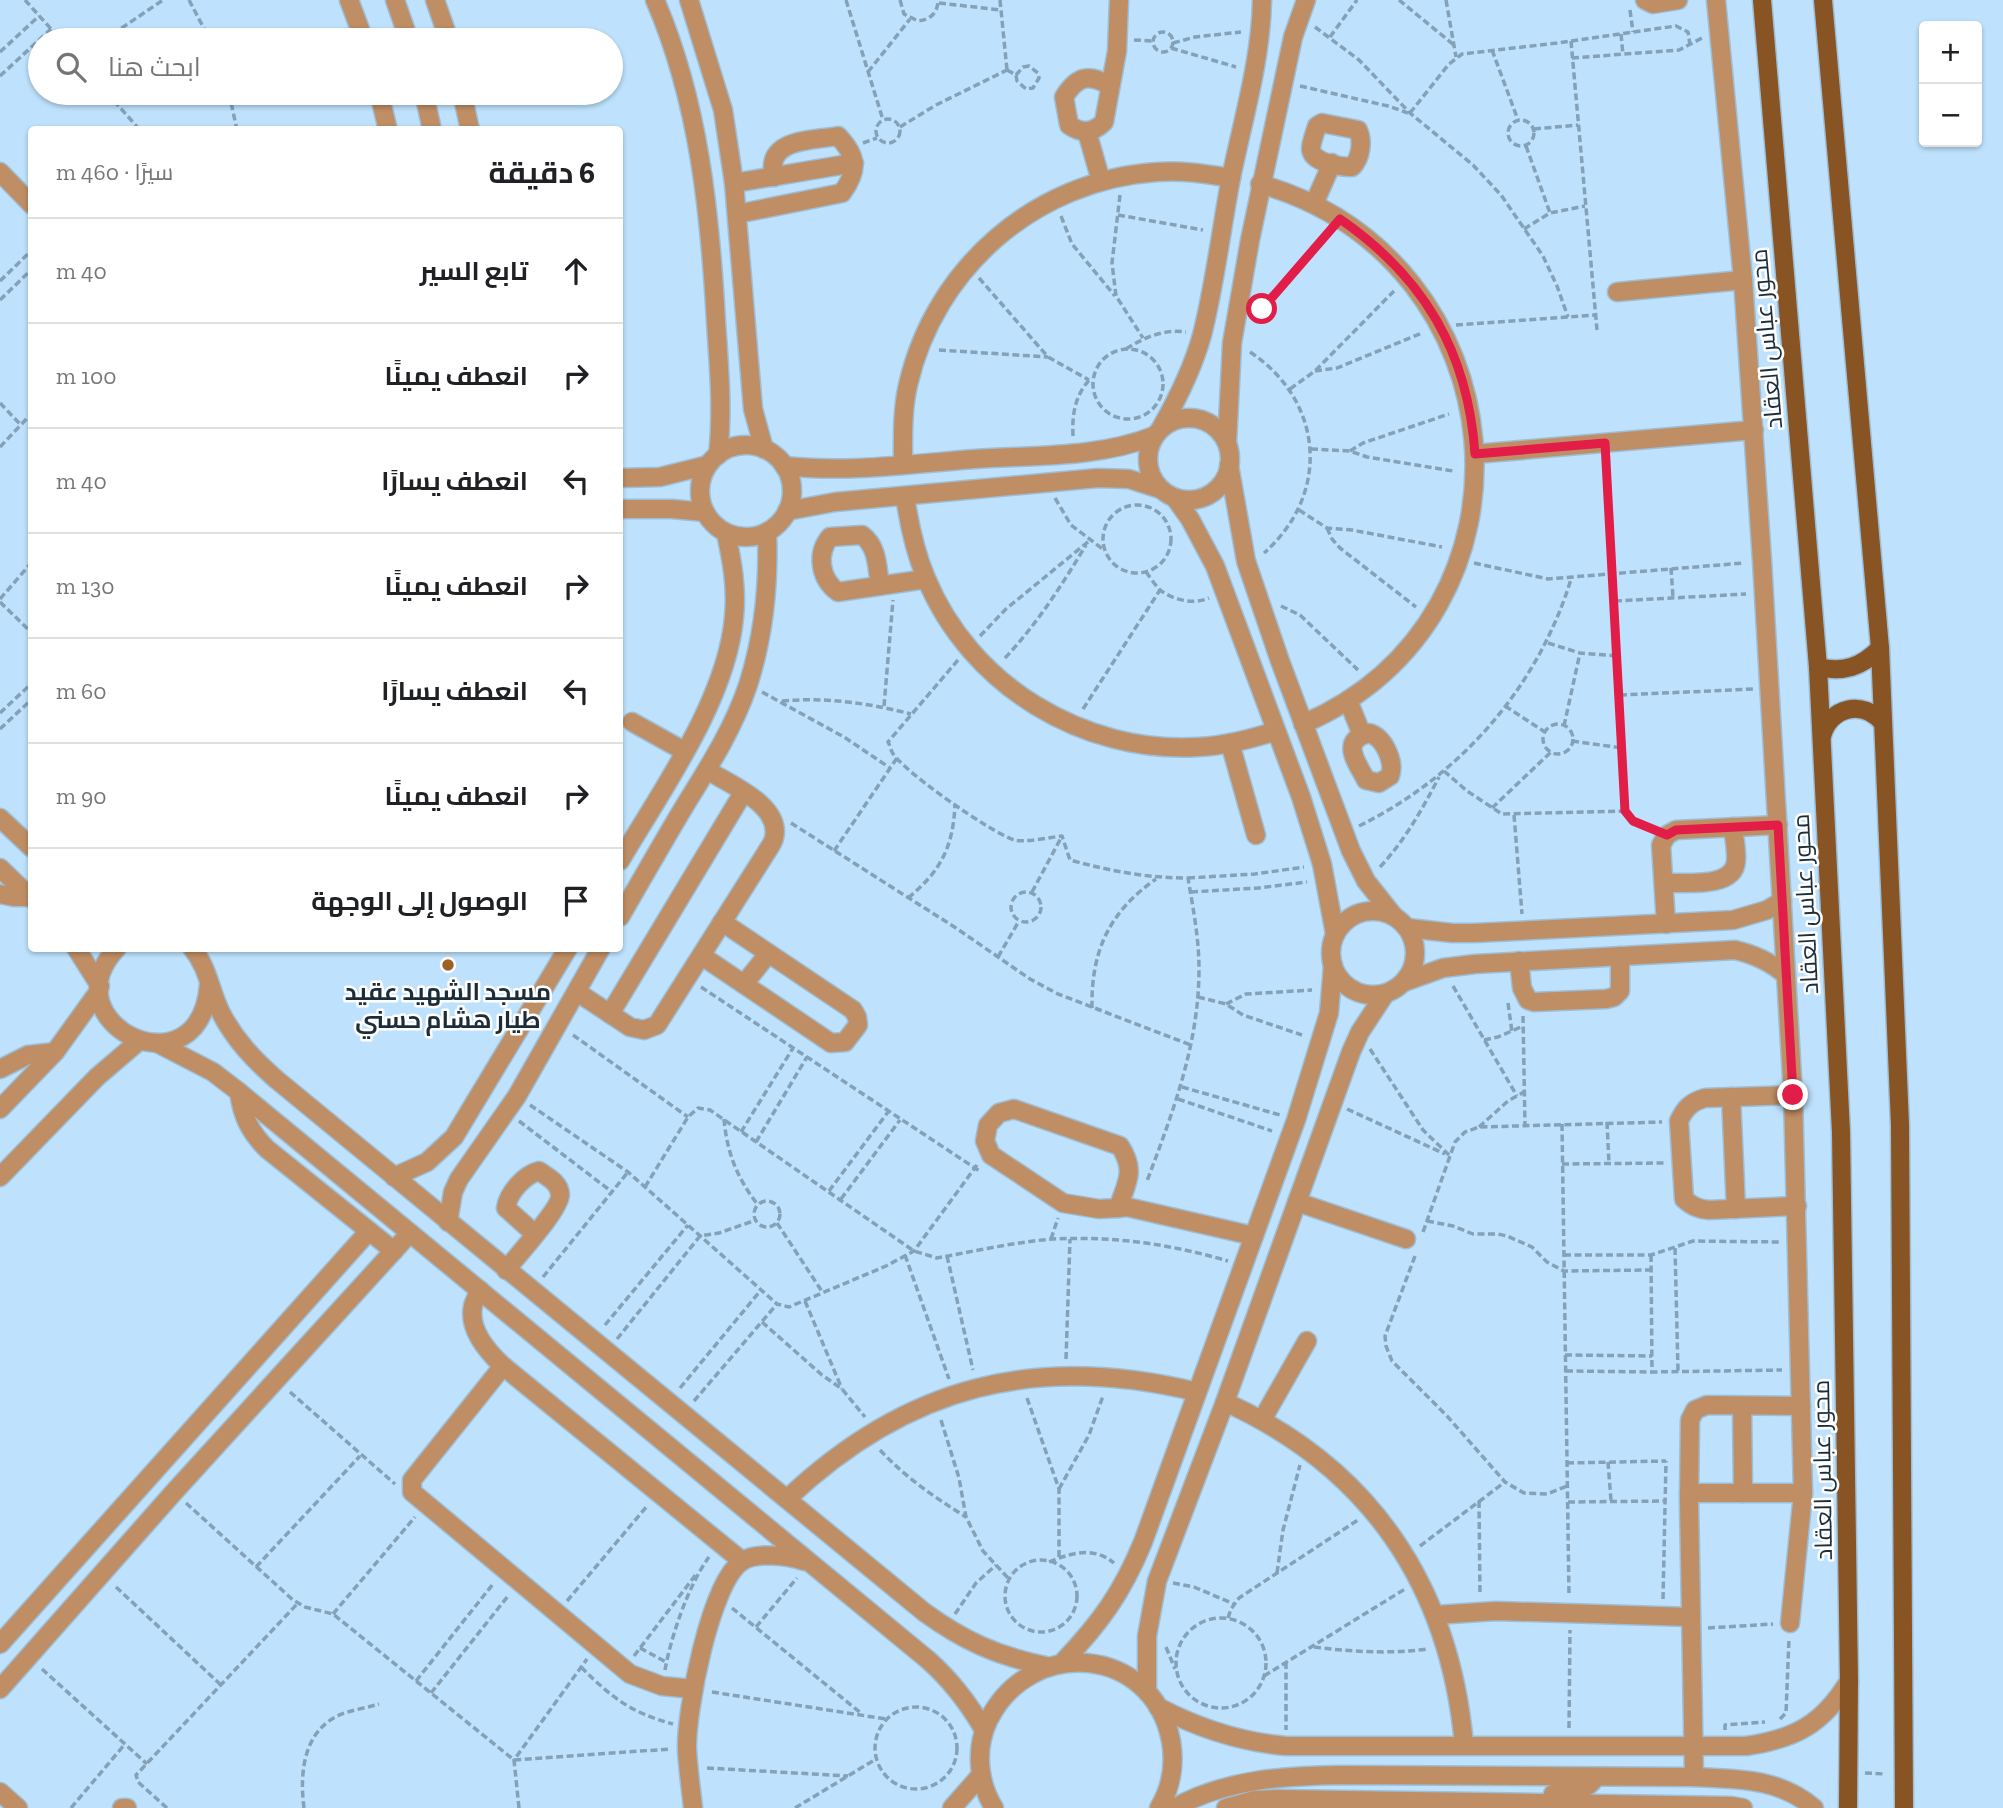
<!DOCTYPE html>
<html lang="ar">
<meta charset="utf-8">
<style>
:root{--surface:#fff;--page:#f2f2f2;--text:#202124;--muted:#757577;--line:#e0e0e0}
body{margin:0;font-family:"Zilla Slab",Cairo,serif;background:var(--page);color:var(--text);direction:rtl}
.controls{position:absolute;right:21px;top:21px;display:grid;overflow:hidden;border-radius:7px;box-shadow:0 2px 5px #0004}
.controls button{width:63px;height:63px;display:grid;place-items:center;padding:0;border:0;border-bottom:2px solid var(--line);background:var(--surface);color:var(--text);font:35px sans-serif}
.stop{position:absolute;width:21px;height:21px;margin:-16px;border:5px solid #e11d48;border-radius:50%;background:#fff}
.stop.end{background:#e11d48;border-color:#fff;box-shadow:0 2px 7px #0008}
.list{margin:0;padding:0;list-style:none}
h2{display:flex;justify-content:space-between;align-items:center;height:91px;margin:0;padding:0 28px;font-size:30px}
h2 small{font-size:23px;font-weight:400;color:var(--muted)}
.list li{display:grid;grid-template-columns:46px 1fr auto;gap:21px;align-items:center;box-sizing:border-box;height:105px;padding:0 28px;border-top:2px solid var(--line)}
.list b{display:block;font-size:26px;white-space:nowrap}
.list em{font-size:23px;font-style:normal;color:var(--muted)}
.icon{flex:none;width:38px;height:38px;fill:none;stroke:currentColor;stroke-width:2;stroke-linecap:round;stroke-linejoin:round}
.map{position:relative;flex:none;width:2003px;height:1808px;overflow:hidden;direction:ltr}
.search{position:absolute;background:var(--surface);box-shadow:0 2px 5px #0004;left:28px;top:28px;width:595px;height:77px;display:flex;align-items:center;gap:18px;box-sizing:border-box;padding:0 24px;border-radius:38px;color:var(--muted);font-size:26px}
.panel{position:absolute;background:var(--surface);box-shadow:0 2px 5px #0004;left:28px;top:126px;width:595px;height:826px;border-radius:7px;direction:rtl}
.map>svg:first-child{display:block}
.lines{fill:none;stroke-linecap:round;stroke-linejoin:round}
.minor-casing{stroke:#9ebed6;stroke-width:21}
.major-casing{stroke:#9ebed6;stroke-width:21}
.path{stroke:#84a1b7;stroke-width:3.5;stroke-dasharray:7 3.5;stroke-linecap:butt}
.minor{stroke:#bf8e64;stroke-width:18}
.major{stroke:#885424;stroke-width:18}
.route{stroke:#e11d48;stroke-width:9}
.poi-dot{fill:#9f6226;stroke:#fefefe;stroke-width:2.5}
.labels{text-anchor:middle;dominant-baseline:central;stroke-width:5;stroke-linejoin:round;paint-order:stroke}
.street-label{font-size:24px;fill:#1c2d3a;stroke:#fefefe}
.poi-label{font-size:24px;font-weight:bold;fill:#1c2d3a;stroke:#fefefe}
</style>
<div class="map">
<svg width="2003" height="1808" viewBox="0 0 2003 1808">
<rect width="100%" height="100%" fill="#bee2fd"/>
<g class="lines">
<g class="minor-casing">
<g id="minor">
<path d="M349,0l15,40"/>
<path d="M395,0l14,40"/>
<path d="M435,0l14,40"/>
<path d="M655,0c44,102 55,213 61,322 3,45 7,89 2,133"/>
<path d="M689,0l34,110 11,73 19,226 11,40"/>
<path d="M1645,0l8,4 25,-4"/>
<path d="M1716,0l27,280 19,281 31,534 10,398 -13,130"/>
<path d="M1110,86c-21,-13 -33,-10 -46,11l5,28c13,9 24,8 35,-3l13,-71 2,-51"/>
<path d="M379,93l9,37"/>
<path d="M424,93l8,37"/>
<path d="M462,93l8,37"/>
<path d="M1322,123l36,7c5,11 3,28 -6,37 -11,0 -40,-4 -41,-18 0,-7 4,-16 6,-23z"/>
<path d="M1087,132l14,49"/>
<path d="M0,172l32,33"/>
<path d="M734,183l120,-20"/>
<path d="M1260,184c261,74 294,431 43,540"/>
<path d="M1314,204l18,-41"/>
<path d="M737,214l105,-21c17,-23 15,-37 -4,-57 -27,5 -73,2 -64,41"/>
<path d="M1617,292l126,-12"/>
<circle cx="1189" cy="459" r="41"/>
<path d="M1161,428c17,-30 32,-60 41,-93 13,-51 19,-105 29,-157 12,-59 30,-118 31,-178"/>
<path d="M1227,443l5,-100 18,-103 43,-203 13,-37"/>
<circle cx="746" cy="491" r="46"/>
<path d="M1475,454l279,-24"/>
<path d="M903,464c0,-26 -1,-53 5,-79 27,-118 128,-205 249,-213 25,-2 49,2 74,6"/>
<path d="M1229,465l17,96 34,100 71,190 15,30 27,34"/>
<path d="M784,466c63,7 127,-2 191,-7 60,-4 123,-1 179,-23"/>
<path d="M620,478l40,-1 48,-12"/>
<path d="M905,496c4,28 10,56 21,82 44,107 157,176 272,169 27,-1 53,-8 78,-16"/>
<path d="M1175,498l15,21 25,47 86,231 21,67 13,70"/>
<path d="M620,509h52l33,3"/>
<path d="M787,511l48,-9 263,-24 31,1 31,10"/>
<path d="M880,586c-3,-19 -2,-39 -18,-51l-32,2c-14,17 -10,42 8,55l88,-13"/>
<path d="M1348,700l14,35"/>
<path d="M632,722l52,29"/>
<path d="M1369,733c15,4 26,29 21,43l-11,7 -13,-3c-9,-18 -27,-39 3,-47z"/>
<path d="M1230,743l26,92"/>
<path d="M0,818l32,30"/>
<path d="M620,861c41,-70 107,-161 114,-244 3,-29 -2,-56 -8,-84"/>
<path d="M0,868l32,31"/>
<path d="M1664,883c20,-1 70,6 72,-22 1,-11 -2,-23 -3,-34"/>
<path d="M0,894l14,3h15"/>
<circle cx="1373" cy="953" r="42"/>
<path d="M620,917c22,-38 44,-77 67,-115 23,-37 47,-75 61,-117 16,-50 21,-101 19,-153"/>
<path d="M1666,924l-5,-79 6,-10 9,-5 102,-5"/>
<path d="M1408,928l44,5h22l259,-13 34,-10 15,-9"/>
<path d="M76,948l24,38"/>
<path d="M117,948c-71,75 83,151 92,36"/>
<path d="M192,948c16,19 18,43 29,65 14,27 33,47 56,67l647,532c40,29 73,44 122,54"/>
<path d="M702,956l129,87 14,-1 13,-17 -1,-8 -4,-7 -131,-88"/>
<path d="M1519,961l3,27 6,12 6,2 72,-3 8,-2 6,-6v-35"/>
<path d="M1404,982l39,-14 32,-4 260,-14c21,5 35,12 51,25"/>
<path d="M744,984l24,-30"/>
<path d="M577,992l53,35 14,3 13,-5 109,-172c3,-5 7,-10 8,-15 8,-33 -45,-54 -67,-68"/>
<path d="M610,1014l133,-221"/>
<path d="M157,1043l56,29 26,20 688,567c24,21 41,43 57,71"/>
<path d="M0,1069l28,-14 27,-3"/>
<path d="M239,1092c3,24 11,40 28,57l127,102"/>
<path d="M1793,1095l-88,3c-14,4 -20,10 -26,23l5,78c8,7 14,10 25,11l88,-4"/>
<path d="M1731,1097l5,112"/>
<path d="M0,1109l55,-57 44,-61"/>
<path d="M1014,1109l106,37c16,25 7,36 -2,62l-19,1 -36,-6 -72,-48 -6,-14 3,-16 11,-12z"/>
<path d="M0,1177l97,-100 42,-36"/>
<path d="M394,1177l33,-15 27,-25 114,-189"/>
<path d="M1297,1202l109,37"/>
<path d="M1118,1208l9,-1 127,29"/>
<path d="M448,1222l5,-30 6,-13 58,-83 84,-148"/>
<path d="M506,1270c10,-13 56,-63 54,-76 -1,-12 -13,-17 -21,-23 -15,4 -31,22 -33,37l29,26"/>
<path d="M480,1290c-2,5 -6,11 -7,16 -5,23 15,46 30,60l239,195"/>
<path d="M503,1366l-91,114v12l218,182 32,12 31,3"/>
<path d="M1225,1402c146,66 225,185 239,343"/>
<path d="M1742,1406l1,87"/>
<path d="M1262,1420l45,-79"/>
<path d="M1689,1493h114"/>
<path d="M787,1499c120,-114 250,-146 410,-107"/>
<path d="M1436,1615l60,-4 195,6"/>
<path d="M0,1644l369,-413"/>
<path d="M1063,1662c37,-39 59,-69 80,-120l153,-422 33,-107 4,-48"/>
<path d="M0,1689l174,-197 236,-259"/>
<path d="M1147,1692v-56l10,-55 68,-179 126,-350 9,-20 25,-38"/>
<path d="M1158,1707c42,22 82,35 128,39h460c49,-7 77,-22 103,-65"/>
<path d="M1694,1777l-5,-276 1,-81 5,-10 12,-5 94,1"/>
<path d="M0,1792l18,16"/>
<path d="M1553,1794c18,-1 32,-1 43,-17"/>
<path d="M122,1808h5"/>
<path d="M693,1808c-2,-19 -5,-39 -6,-59 -1,-38 23,-165 54,-187 14,-11 48,-6 63,-1"/>
<path d="M952,1808l29,-33"/>
<path d="M994,1808c-16,-26 -19,-59 -6,-87 42,-86 165,-75 183,20 4,23 0,47 -12,67"/>
<path d="M1174,1808c52,-29 110,-32 167,-33l353,2c44,2 85,1 120,31"/>
<path d="M1226,1808l29,-8 22,-1 454,7 12,2"/>
</g>
</g>
<g class="major-casing">
<g id="major">
<path d="M1762,0l56,667 23,465 8,549 -1,127"/>
<path d="M1823,0l57,648 20,477 4,683"/>
<path d="M1818,667c25,6 44,0 62,-19"/>
<path d="M1822,736c8,-29 41,-37 61,-13"/>
</g>
</g>
<g class="path">
<path d="M25,0l36,40"/>
<path d="M189,0l21,40"/>
<path d="M846,0l37,120"/>
<path d="M900,0l4,14 14,7c12,-1 20,-8 20,-21"/>
<path d="M1000,0l7,70"/>
<path d="M1399,0l55,45"/>
<path d="M1446,0l10,57"/>
<path d="M939,3l62,7"/>
<path d="M1630,10l3,22"/>
<path d="M1315,27l44,33 51,53 63,52 28,30 42,61 14,30 11,31"/>
<circle cx="1163" cy="42" r="10"/>
<path d="M1621,34l2,21"/>
<path d="M1330,37l27,-37"/>
<path d="M104,40l59,-40"/>
<path d="M1134,40l19,1"/>
<path d="M1571,41l26,289"/>
<path d="M1173,43l22,-6 46,-5"/>
<path d="M1171,48l65,19"/>
<path d="M1492,50l26,70"/>
<path d="M0,52l39,-36"/>
<path d="M1572,58l107,-8 23,-12"/>
<path d="M1007,70l9,5 1,6 9,8 7,-1 6,-10 -1,-5 -9,-7 -6,1 -7,8"/>
<path d="M868,72l42,-53"/>
<path d="M0,76l51,-47"/>
<path d="M1300,86l88,20 20,7"/>
<path d="M107,93l33,37"/>
<path d="M229,93l8,37"/>
<path d="M230,97l16,-4"/>
<path d="M1410,113l39,-49 13,-10 95,-11 119,-17 12,6 2,13"/>
<circle cx="888" cy="131" r="12"/>
<circle cx="1521" cy="133" r="13"/>
<path d="M900,127l36,-22 71,-35"/>
<path d="M1534,129l44,-4"/>
<path d="M863,143l14,-5"/>
<path d="M1526,146l24,67"/>
<path d="M1120,195l-8,68 4,33 27,42"/>
<path d="M1118,215l85,15"/>
<path d="M1061,216l11,28 43,52"/>
<path d="M1524,229l26,-16 35,-7"/>
<path d="M979,278l69,79 41,23"/>
<path d="M0,281l32,-31"/>
<path d="M0,300l32,-31"/>
<path d="M1255,315l72,-81"/>
<path d="M1456,325l139,-10"/>
<path d="M1126,349c19,-12 38,-20 60,-17"/>
<circle cx="1128" cy="384" r="35"/>
<path d="M939,350l109,7"/>
<path d="M1250,352c74,49 81,142 14,201"/>
<path d="M1315,371l22,-3 85,-35"/>
<path d="M1290,389l25,-18 79,-80"/>
<path d="M0,403l20,21"/>
<path d="M1073,436c-1,-23 2,-40 17,-57"/>
<path d="M0,447l32,-34"/>
<path d="M1311,449l39,2 17,6 86,14"/>
<path d="M1350,451l13,-8 86,-29"/>
<path d="M1606,461l19,350 8,10 19,9"/>
<path d="M1055,498l16,27 33,25"/>
<circle cx="1137" cy="539" r="34"/>
<path d="M1299,510l28,18 25,2 90,17"/>
<path d="M1327,528l5,11 8,9 76,59"/>
<path d="M1474,563l74,16 196,-16"/>
<path d="M1671,568l2,30"/>
<path d="M1146,572c4,5 9,13 14,18 13,10 34,15 49,8"/>
<path d="M0,599l32,-37"/>
<path d="M1615,601l131,-7"/>
<path d="M0,602l32,31"/>
<path d="M1281,606l19,9 58,55"/>
<path d="M980,636l26,-27 83,-68"/>
<path d="M1548,643l32,10 38,3"/>
<path d="M1005,658c32,-34 57,-73 81,-113"/>
<path d="M958,660l-70,82c1,1 3,8 4,10 10,19 100,81 122,88 10,3 37,-3 48,-4l8,24c40,11 77,18 118,18 5,30 11,60 11,91 0,75 -26,143 -52,212"/>
<path d="M762,692l82,45 46,31"/>
<path d="M1620,695l134,-6"/>
<path d="M782,701c43,-4 87,2 129,13"/>
<path d="M884,706l9,-106"/>
<path d="M1505,706l40,26"/>
<path d="M1083,709l77,-119"/>
<path d="M0,713l32,-30"/>
<circle cx="1558" cy="739" r="15"/>
<path d="M1564,726l16,-73"/>
<path d="M0,729l32,-30"/>
<path d="M1572,741l50,7"/>
<path d="M1444,771l23,20 35,23 123,-3"/>
<path d="M1492,808l59,-56"/>
<path d="M1514,815l8,99"/>
<path d="M791,823l165,105 74,51 28,15 133,51"/>
<path d="M1359,826c103,-51 180,-140 213,-250"/>
<path d="M834,851l63,-93"/>
<path d="M1380,867c25,-27 42,-57 59,-90"/>
<path d="M1188,878l67,-4 49,-7"/>
<circle cx="1026" cy="907" r="15"/>
<path d="M1032,892l30,-56"/>
<path d="M1191,892l67,-4 49,-6"/>
<path d="M908,898c33,-27 45,-51 47,-93"/>
<path d="M998,957l21,-36"/>
<path d="M1453,986l64,110"/>
<path d="M701,987l280,185"/>
<path d="M1198,997l28,7 17,11 59,20"/>
<path d="M1508,1003l4,29"/>
<path d="M1226,1004l20,-10 66,-4"/>
<path d="M1092,1008c-1,-57 17,-96 64,-129"/>
<path d="M1523,1016l2,110"/>
<path d="M573,1035l115,82"/>
<path d="M1484,1040l14,-3 25,-11"/>
<path d="M1370,1049l53,81 27,26"/>
<path d="M1182,1087l98,28"/>
<path d="M1178,1099l94,32"/>
<path d="M530,1105l98,67 149,132 12,3 97,-41 28,-15 63,-86"/>
<path d="M1347,1109l98,45"/>
<path d="M724,1119c3,34 13,59 34,86"/>
<path d="M519,1121l93,71"/>
<path d="M1607,1122l2,42"/>
<path d="M1562,1124l7,471"/>
<path d="M1479,1127l29,-26 16,-9"/>
<path d="M741,1132l52,-84"/>
<path d="M756,1142l51,-85"/>
<path d="M1562,1164l103,-1"/>
<path d="M645,1187l43,-70 10,-9 12,2 204,141 23,7c38,-7 78,-16 116,-19 61,-3 117,5 175,22"/>
<path d="M829,1191l59,-79"/>
<path d="M841,1199l59,-79"/>
<circle cx="767" cy="1214" r="13"/>
<path d="M1427,1221l26,5 20,8h25l9,2 25,11 15,15 17,9 87,-1"/>
<path d="M777,1223l46,70"/>
<path d="M1423,1232l32,-90 10,-10 14,-5 183,-5"/>
<path d="M1051,1239l7,-21"/>
<path d="M1675,1248l3,123"/>
<path d="M905,1255l44,124"/>
<path d="M1564,1255h87l42,-14 86,1"/>
<path d="M1651,1255l1,117 130,-2"/>
<path d="M947,1256l26,114"/>
<path d="M1415,1256l-30,80 1,10 6,15 55,55 58,66 19,11 23,1 20,-8"/>
<path d="M543,1277l85,-105"/>
<path d="M805,1301l37,88"/>
<path d="M762,1322l60,53 20,14 23,28"/>
<path d="M605,1325l83,-100"/>
<path d="M617,1339l83,-103 19,-3 37,-13"/>
<path d="M1565,1355l87,1"/>
<path d="M1066,1359l4,-120"/>
<path d="M1566,1371l86,1"/>
<path d="M680,1388l81,-98"/>
<path d="M290,1392l105,92"/>
<path d="M1027,1398l32,91v69"/>
<path d="M694,1401l83,-97"/>
<path d="M941,1420l18,58 7,39 17,34 26,28"/>
<path d="M880,1450c25,27 54,47 86,67"/>
<path d="M1608,1462l3,39"/>
<path d="M1567,1463l99,-2"/>
<path d="M1059,1489l30,-54 14,-39"/>
<path d="M1479,1501l1,94"/>
<path d="M1568,1502l98,-1"/>
<path d="M186,1503l107,97 12,7 28,7 181,146 156,-11"/>
<path d="M1420,1546l85,-64"/>
<circle cx="1041" cy="1596" r="36"/>
<path d="M1049,1562c22,-9 45,-16 65,1"/>
<path d="M256,1567l104,-111"/>
<path d="M1277,1573l6,-43 17,-65"/>
<path d="M1173,1583l21,4 40,17"/>
<path d="M116,1587l105,98"/>
<path d="M1663,1599l3,-138"/>
<path d="M567,1601l81,-96"/>
<path d="M732,1608l130,106"/>
<path d="M333,1614l82,-97"/>
<path d="M955,1614l21,-31 20,-18"/>
<path d="M1228,1618l3,-9 8,-11 119,-78"/>
<circle cx="1221" cy="1663" r="45"/>
<path d="M756,1627l41,-49"/>
<path d="M1708,1628l65,-4"/>
<path d="M1166,1647l9,22"/>
<path d="M1314,1647c39,5 75,7 114,2"/>
<path d="M640,1648l26,14"/>
<path d="M634,1656l63,-83"/>
<path d="M1286,1662v68"/>
<path d="M581,1667c30,30 50,46 92,57"/>
<path d="M42,1669l105,95"/>
<path d="M665,1670c6,-34 24,-86 44,-113"/>
<path d="M1264,1676l141,-87"/>
<path d="M416,1681l77,-97"/>
<path d="M712,1692l174,27"/>
<path d="M431,1693l77,-97"/>
<circle cx="916" cy="1748" r="41"/>
<path d="M1780,1719l6,-6 3,-75"/>
<path d="M1569,1728l1,-98"/>
<path d="M1725,1730v-5l40,-3"/>
<path d="M707,1768l141,8"/>
<path d="M1865,1773l20,1"/>
<path d="M71,1808l54,-64"/>
<path d="M167,1808l-29,-26 -2,-7 162,-172"/>
<path d="M304,1808c-4,-31 -2,-70 28,-89 14,-9 32,-10 47,-15"/>
<path d="M519,1808l-5,-48 73,-101"/>
<path d="M795,1808l81,-49"/>
</g>
<use href="#minor" class="minor"/>
<use href="#major" class="major"/>
</g>
<g class="lines">
<path class="route" d="M1262,309l78,-90c84,58 128,133 135,235l130,-11 20,368 8,10 34,14 9,-5 102,-5 15,270"/>
</g>
<circle class="poi-dot" cx="448" cy="965" r="7"/>
<g class="labels">
<g class="street-label">
<text transform="translate(1766 339) rotate(-95)">محور عباس العقاد</text>
<text transform="translate(1805 904) rotate(-93)">محور عباس العقاد</text>
<text transform="translate(1822 1470) rotate(-91)">محور عباس العقاد</text>
</g>
<g class="poi-label">
<text x="448" y="991">مسجد الشهيد عقيد<tspan x="448" dy="28">طيار هشام حسني</tspan></text>
</g>
</g>
</svg>
<div class="controls">
<button>+</button>
<button>−</button>
</div>
<div class="stop" style="left:1262px;top:309px"></div>
<div class="stop end" style="left:1793px;top:1095px"></div>
<div class="search"><svg class="icon" aria-label="search" viewBox="0 0 24 24"><circle cx="10" cy="10" r="6"/><path d="M15 15l6 6"/></svg>ابحث هنا</div>
<section class="panel">
<h2>6 دقيقة<small>سيرًا · 460 m</small></h2>
<ul class="list">
<li><svg class="icon" aria-label="ahead" viewBox="0 0 24 24"><path d="M12 20V5M6 11l6-6 6 6"/></svg><div><b>تابع السير</b></div><em>40 m</em></li>
<li><svg class="icon" aria-label="right" viewBox="0 0 24 24"><path d="M7 20v-9h11M14 6l5 5-5 5"/></svg><div><b>انعطف يمينًا</b></div><em>100 m</em></li>
<li><svg class="icon" aria-label="left" viewBox="0 0 24 24"><path d="M17 20v-9H6M10 6l-5 5 5 5"/></svg><div><b>انعطف يسارًا</b></div><em>40 m</em></li>
<li><svg class="icon" aria-label="right" viewBox="0 0 24 24"><path d="M7 20v-9h11M14 6l5 5-5 5"/></svg><div><b>انعطف يمينًا</b></div><em>130 m</em></li>
<li><svg class="icon" aria-label="left" viewBox="0 0 24 24"><path d="M17 20v-9H6M10 6l-5 5 5 5"/></svg><div><b>انعطف يسارًا</b></div><em>60 m</em></li>
<li><svg class="icon" aria-label="right" viewBox="0 0 24 24"><path d="M7 20v-9h11M14 6l5 5-5 5"/></svg><div><b>انعطف يمينًا</b></div><em>90 m</em></li>
<li><svg class="icon" aria-label="arrive" viewBox="0 0 24 24"><path d="M6 21V4h12l-3 4 3 4H6"/></svg><div><b>الوصول إلى الوجهة</b></div></li>
</ul>
</section>
</div>
